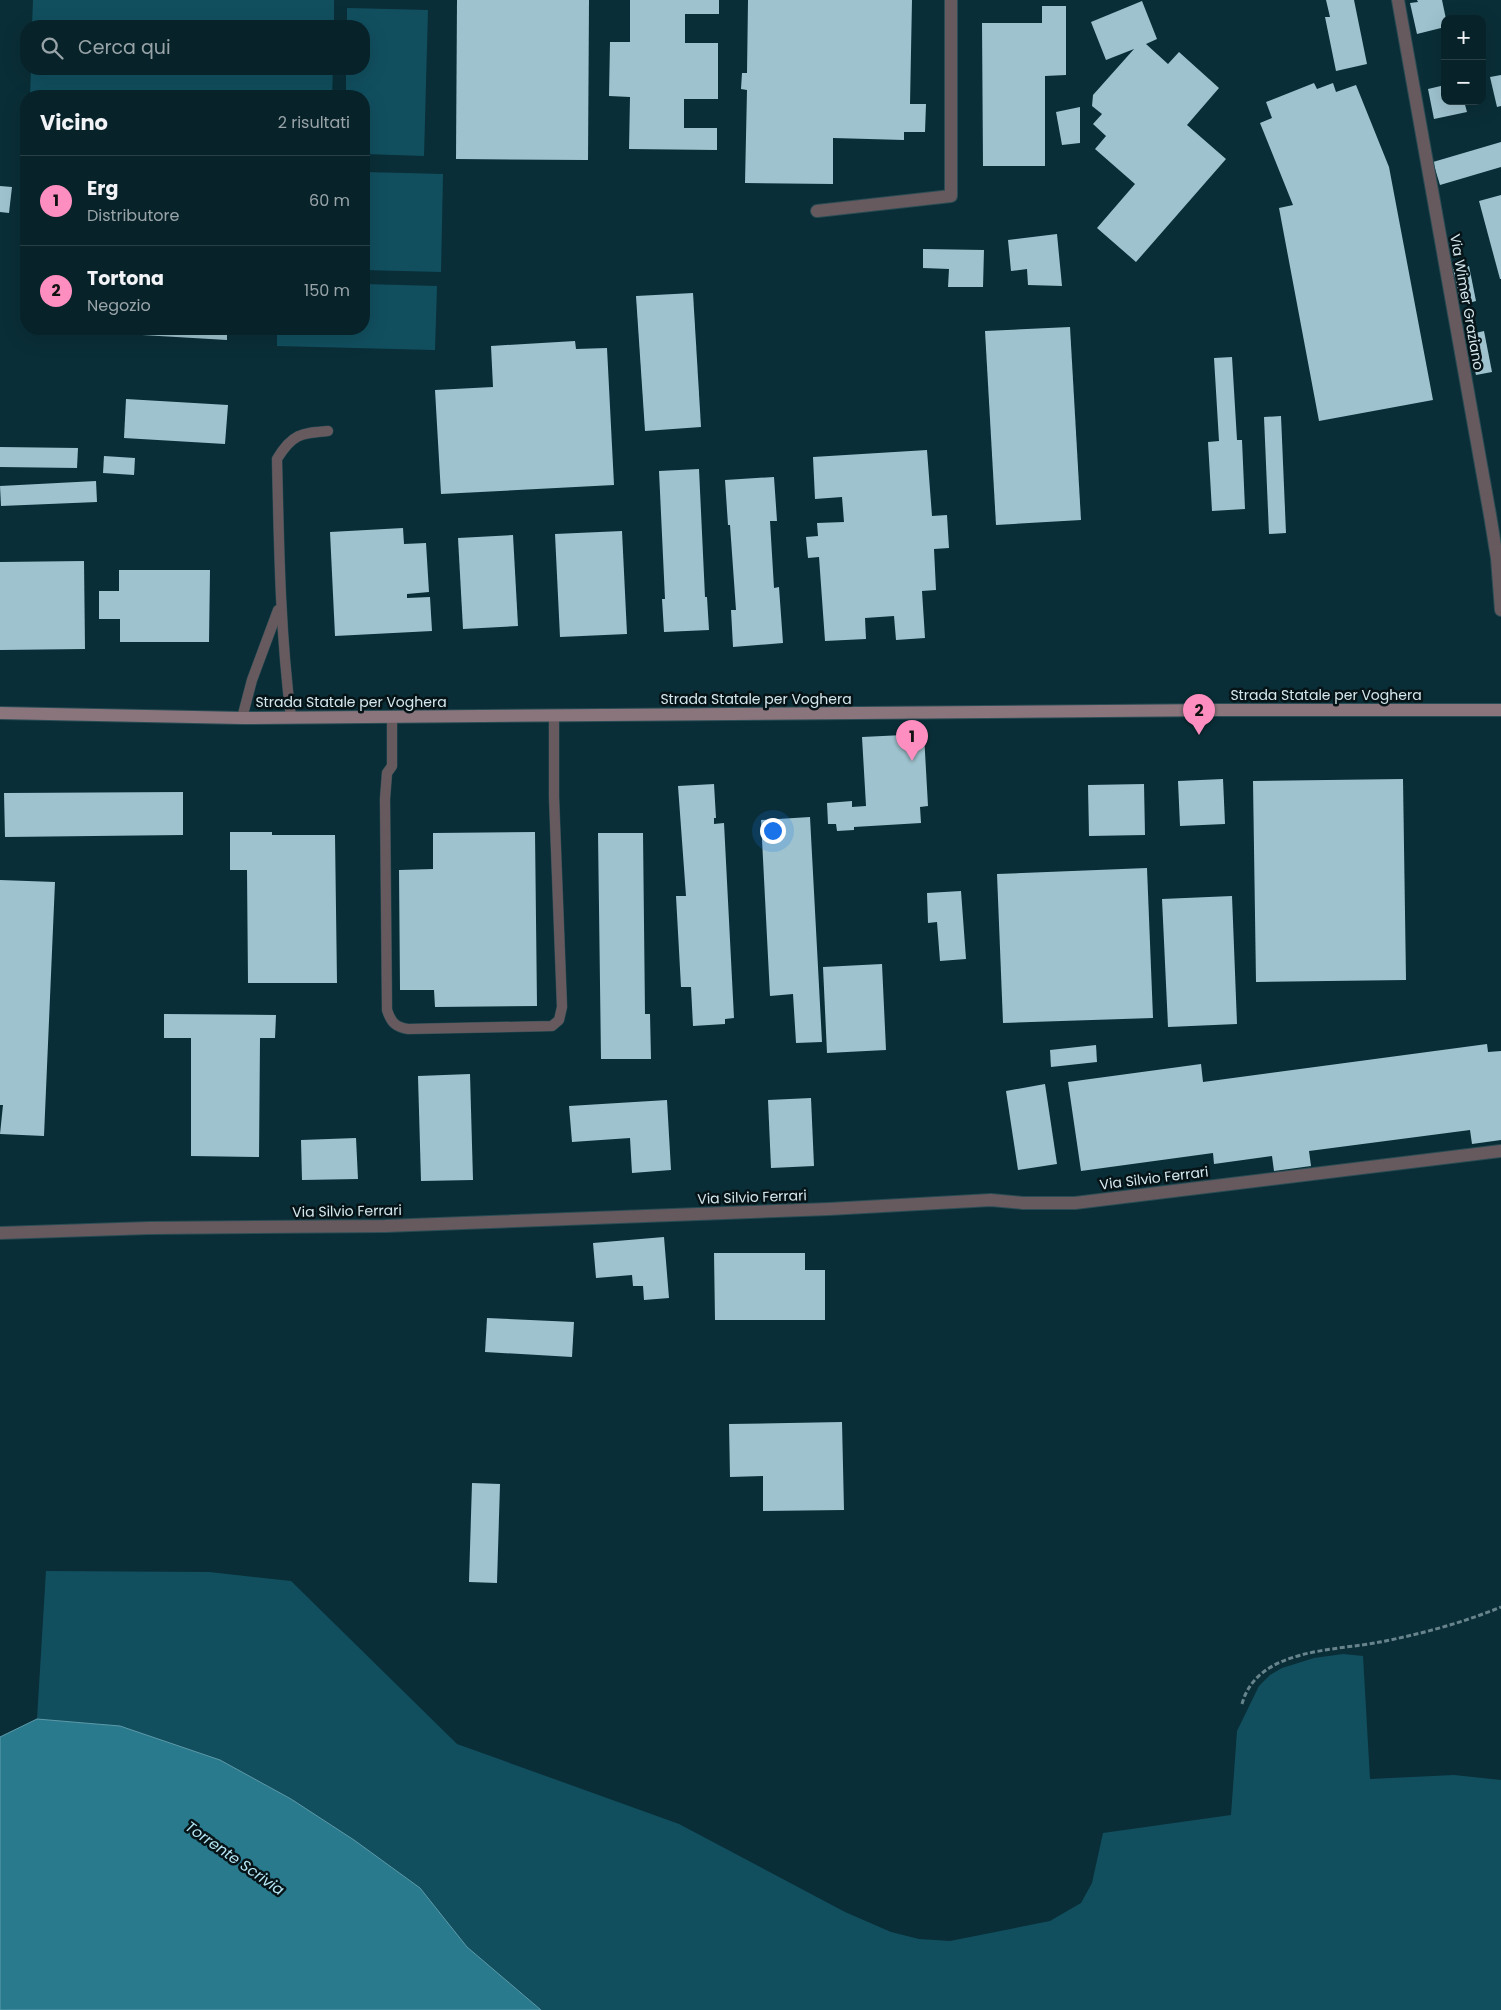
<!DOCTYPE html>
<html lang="it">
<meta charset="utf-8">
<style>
:root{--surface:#082229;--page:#162f35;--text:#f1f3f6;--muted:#98a4a8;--line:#293f46;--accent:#fd8ebf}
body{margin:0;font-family:Poppins,sans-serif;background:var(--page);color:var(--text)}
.controls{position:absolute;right:15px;top:15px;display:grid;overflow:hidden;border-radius:10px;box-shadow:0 5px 20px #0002}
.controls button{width:45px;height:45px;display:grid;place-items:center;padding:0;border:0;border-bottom:1px solid var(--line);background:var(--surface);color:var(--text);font:25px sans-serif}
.you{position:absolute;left:772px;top:830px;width:18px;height:18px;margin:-12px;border:4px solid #fff;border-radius:50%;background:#1a73e8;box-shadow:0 0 0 8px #1a73e833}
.badge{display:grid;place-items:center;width:32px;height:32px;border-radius:50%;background:var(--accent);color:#111;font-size:16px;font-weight:700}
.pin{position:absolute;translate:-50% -41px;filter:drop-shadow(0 1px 2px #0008)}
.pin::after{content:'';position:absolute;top:26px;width:18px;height:15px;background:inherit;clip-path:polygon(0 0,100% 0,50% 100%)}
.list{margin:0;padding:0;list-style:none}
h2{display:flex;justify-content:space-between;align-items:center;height:65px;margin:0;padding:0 20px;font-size:21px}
h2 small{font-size:16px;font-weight:400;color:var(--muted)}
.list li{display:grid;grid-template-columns:32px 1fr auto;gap:15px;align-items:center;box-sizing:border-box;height:90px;padding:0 20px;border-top:1px solid var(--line)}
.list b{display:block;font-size:19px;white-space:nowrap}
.list p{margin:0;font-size:16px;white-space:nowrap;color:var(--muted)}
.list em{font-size:16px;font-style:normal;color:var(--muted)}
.icon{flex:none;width:28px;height:28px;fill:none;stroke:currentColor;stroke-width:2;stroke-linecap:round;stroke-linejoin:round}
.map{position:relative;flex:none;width:1501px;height:2010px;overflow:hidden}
.search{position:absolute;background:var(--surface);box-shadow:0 5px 20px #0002;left:20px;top:20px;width:350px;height:55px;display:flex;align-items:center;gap:12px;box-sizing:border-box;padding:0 18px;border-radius:20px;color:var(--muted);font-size:19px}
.panel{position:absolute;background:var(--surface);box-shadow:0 5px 20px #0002;left:20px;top:90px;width:350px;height:245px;border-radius:20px}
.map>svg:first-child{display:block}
.green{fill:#114f5f}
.water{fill:#2a7a8e;stroke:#5d9bab}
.building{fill:#9ec3cf}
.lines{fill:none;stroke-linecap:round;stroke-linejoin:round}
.lane-casing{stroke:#2a4c54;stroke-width:11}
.street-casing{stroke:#2a4c54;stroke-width:14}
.secondary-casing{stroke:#2a4c54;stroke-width:14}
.path{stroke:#67838b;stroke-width:3;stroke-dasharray:5 2.5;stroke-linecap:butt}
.lane{stroke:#675a5f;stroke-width:10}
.street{stroke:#675a5f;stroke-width:12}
.secondary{stroke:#8a757d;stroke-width:12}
.labels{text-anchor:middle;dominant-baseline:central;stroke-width:5;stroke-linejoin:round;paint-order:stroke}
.street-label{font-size:14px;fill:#d5e8ee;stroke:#061418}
.water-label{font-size:15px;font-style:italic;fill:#b7e7f5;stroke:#061418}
</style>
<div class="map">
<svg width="1501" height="2010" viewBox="0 0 1501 2010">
<rect width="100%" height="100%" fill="#0a2e37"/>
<g class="green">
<path d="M33,0h301v26h-302z"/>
<path d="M347,8l81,2 -4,146 -60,-2v-58h-18v-27h18v-43h-17z"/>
<path d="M31,69h302l-1,27h-302z"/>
<path d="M364,172l79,2 -2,98 -77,-2z"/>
<path d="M364,284l73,2 -2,64 -158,-4v-17h87z"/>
<path d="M46,1571l163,1 82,9 166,163 222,80 166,88 46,20 28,7 31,2 100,-20 31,-18 11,-20 11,-50 128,-18 6,-84 22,-45 11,-11 12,-7 32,-10 29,-4 20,2 7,123 84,-4 47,5v230h-960l-74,-63 -47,-59 -66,-48 -63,-41 -71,-39 -100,-34 -83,-7z"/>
</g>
<path class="water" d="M37,1719l83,7 100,34 71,39 63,41 66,48 47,59 74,63h-541v-273z"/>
<g class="building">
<path d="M457,0h132l-1,160 -132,-1z"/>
<path d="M630,0h89v14h-34v29h33v56h-34v29h33v22l-88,-1 1,-52 -21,-1 1,-54h20z"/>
<path d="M748,0h164l-2,104h16l-1,28h-21v8l-71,-2v46l-88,-1 2,-93 -6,-1 1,-16h5z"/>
<path d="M1326,0h28l13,64 -31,7 -11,-54h5z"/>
<path d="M1417,0h25l4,19h-1v8l-28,7 -7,-31 8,-1z"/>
<path d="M1142,1l15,38 -11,5 22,20 11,-12 40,36 -32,37 39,34 -90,103 -39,-34 38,-44 -40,-35 11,-13 -13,-12 9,-10 -10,-8 1,-11 41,-46 -28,11 -15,-38z"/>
<path d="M1042,6h24v69l-21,1v90h-62l-1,-143h60z"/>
<path d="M1501,75v31l-4,1 -7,-30z"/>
<path d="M1314,83l3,6 16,-6 3,9 20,-7 33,82 44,233 -114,21 -40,-213 14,-3 -33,-82 12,-5 -6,-16z"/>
<path d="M1445,85v16h19l3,11 -33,7 -6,-30z"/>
<path d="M1080,107v36l-18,2 -6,-33z"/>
<path d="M1501,142v25l-61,18 -7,-23z"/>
<path d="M0,186l12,1 -3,26 -9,-1z"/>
<path d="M1501,195v84h-1l-21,-78z"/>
<path d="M1057,234l5,52 -34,-1 -1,-16 -16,2 -3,-31z"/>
<path d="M923,249l61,1 -1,37h-35l1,-18 -26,-1z"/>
<path d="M1469,266l7,35 -15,4 -8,-36z"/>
<path d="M693,293l8,134 -56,4 -9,-135z"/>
<path d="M1070,327l11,193 -85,5 -11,-194z"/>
<path d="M57,329h170v11l-170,-10z"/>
<path d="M1484,331l8,41 -16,3 -9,-40z"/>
<path d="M575,341l1,8 31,-1 7,137 -173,9 -6,-104 58,-3 -2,-41z"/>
<path d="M1232,357l5,83h5l3,69 -33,2 -4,-69 11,-1 -5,-83z"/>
<path d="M126,399l102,6 -3,39 -101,-6z"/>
<path d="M1281,416l5,117 -17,1 -5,-117z"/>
<path d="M0,447l78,1 -1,20 -77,-1z"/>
<path d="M927,450l5,66 15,-1 2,33 -15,1 2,41 -14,1 3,47 -29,2 -2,-24 -29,2 1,21 -41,2 -6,-84 -11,1 -2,-21 12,-1 -1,-13 27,-1 -2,-25 -27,2 -2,-42z"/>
<path d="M104,456l31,2 -1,17 -31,-2z"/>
<path d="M699,469l6,128h2l2,33 -45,2 -2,-33h3l-6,-128z"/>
<path d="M774,477l3,44h-7l4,67 5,-1 4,56 -50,4 -2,-37h5l-6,-85h-2l-3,-45z"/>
<path d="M96,481l1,21 -96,4 -1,-20z"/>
<path d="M403,528l1,16 22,-1 3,49 -22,2v4l23,-1 2,34 -97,5 -5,-104z"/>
<path d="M622,531l5,103 -67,3 -5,-103z"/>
<path d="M513,535l5,91 -55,3 -5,-91z"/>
<path d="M84,561l1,88 -85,1v-88z"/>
<path d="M119,570h91l-1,72h-89v-23h-21v-28h20z"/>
<path d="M924,734l4,72 -8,1 1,16 -67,4v3l-17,1 -1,-7h-8l-1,-21 25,-2v6l14,-1 -4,-69z"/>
<path d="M1223,779l2,45 -45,2 -2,-45z"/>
<path d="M1403,779l3,201 -150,2 -3,-201z"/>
<path d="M714,784l2,34h-2v6l10,-1 10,195 -9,1v5l-32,2 -2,-39h-10l-5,-91h10l-8,-110z"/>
<path d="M1144,784l1,51 -56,1 -1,-51z"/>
<path d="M183,792v43l-178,2 -1,-44z"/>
<path d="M810,817l12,225 -26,1 -3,-49 -23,2 -9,-176z"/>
<path d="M230,832h42v3h63l2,148h-89l-1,-113h-17z"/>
<path d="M535,832l2,174 -102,1 -1,-17h-34l-1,-120 34,-1v-36z"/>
<path d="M598,833h45l2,181h5l1,45h-50z"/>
<path d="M1147,868l6,150 -150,5 -6,-149z"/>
<path d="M0,880l55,2 -11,254 -44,-2 3,-29h-3z"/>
<path d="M961,891l5,68 -26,2 -3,-39 -9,1 -1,-30z"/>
<path d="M1232,896l5,128 -69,3 -6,-128z"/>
<path d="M882,964l4,86 -59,3 -4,-86z"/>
<path d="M164,1014l112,1 -1,23h-15l-1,119 -68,-1v-118h-27z"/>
<path d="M1487,1044l1,8 13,-1v89l-29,4 -2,-14 -161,21 2,15 -37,5 -2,-15 -58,8 -1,-11 -132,18 -13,-89 133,-18 2,18z"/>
<path d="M1096,1045l1,17 -46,5 -1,-17z"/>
<path d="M470,1074l3,106 -52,1 -3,-105z"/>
<path d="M1045,1084l12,80 -39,6 -12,-79z"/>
<path d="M811,1098l3,68 -43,2 -3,-68z"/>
<path d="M667,1100l4,70 -39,3 -2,-35 -58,4 -3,-36z"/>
<path d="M356,1138l2,41 -56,1 -1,-40z"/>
<path d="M664,1237l5,61 -25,2 -1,-14h-10l-1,-11 -36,3 -3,-35z"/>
<path d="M714,1253h91v17h20v50h-110z"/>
<path d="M487,1318l87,4 -2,35 -87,-5z"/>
<path d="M842,1422l2,88 -81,1v-35l-33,1 -1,-53z"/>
<path d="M472,1483l28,1 -3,99 -28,-1z"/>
</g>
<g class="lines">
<g class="lane-casing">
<g id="lane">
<path d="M392,716v50l-5,7 -2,26 2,211c4,12 8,17 21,19l144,-3 7,-6 3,-13 -8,-210v-81"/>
<path d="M291,717c-11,-86 -12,-172 -14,-258 15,-25 24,-26 51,-28"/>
<path d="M242,718l10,-38 26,-70"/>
</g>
</g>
<g class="street-casing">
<g id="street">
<path d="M1398,0l92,515 7,43 4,52"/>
<path d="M817,211l134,-15v-196"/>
<path d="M0,1233l149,-5 236,-2 444,-17 162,-9 32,3h52l426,-52"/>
</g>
</g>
<g class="secondary-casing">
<path id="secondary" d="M0,713l242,5 977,-8h282"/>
</g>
<path class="path" d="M1242,1704c15,-56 93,-53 138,-62 41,-8 82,-19 121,-35"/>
<use href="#lane" class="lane"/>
<use href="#street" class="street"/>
<use href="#secondary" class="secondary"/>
</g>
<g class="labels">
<g class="street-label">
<text transform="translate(1467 302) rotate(80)">Via Wimer Graziano</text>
<text x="1326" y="695">Strada Statale per Voghera</text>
<text x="756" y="699">Strada Statale per Voghera</text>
<text x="351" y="702">Strada Statale per Voghera</text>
<text transform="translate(1154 1178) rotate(-7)">Via Silvio Ferrari</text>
<text transform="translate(752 1197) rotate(-2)">Via Silvio Ferrari</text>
<text transform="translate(347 1211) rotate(-1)">Via Silvio Ferrari</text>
</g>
<g class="water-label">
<text transform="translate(235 1858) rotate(35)">Torrente Scrivia</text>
</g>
</g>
</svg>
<div class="controls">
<button>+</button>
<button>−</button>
</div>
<div class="you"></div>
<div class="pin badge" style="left:912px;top:761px">1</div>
<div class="pin badge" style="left:1199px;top:735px">2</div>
<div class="search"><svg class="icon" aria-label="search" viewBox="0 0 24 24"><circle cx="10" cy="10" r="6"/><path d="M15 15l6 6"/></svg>Cerca qui</div>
<section class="panel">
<h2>Vicino<small>2 risultati</small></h2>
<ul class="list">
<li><span class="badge">1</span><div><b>Erg</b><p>Distributore</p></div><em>60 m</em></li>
<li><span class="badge">2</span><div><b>Tortona</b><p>Negozio</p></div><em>150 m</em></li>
</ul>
</section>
</div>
